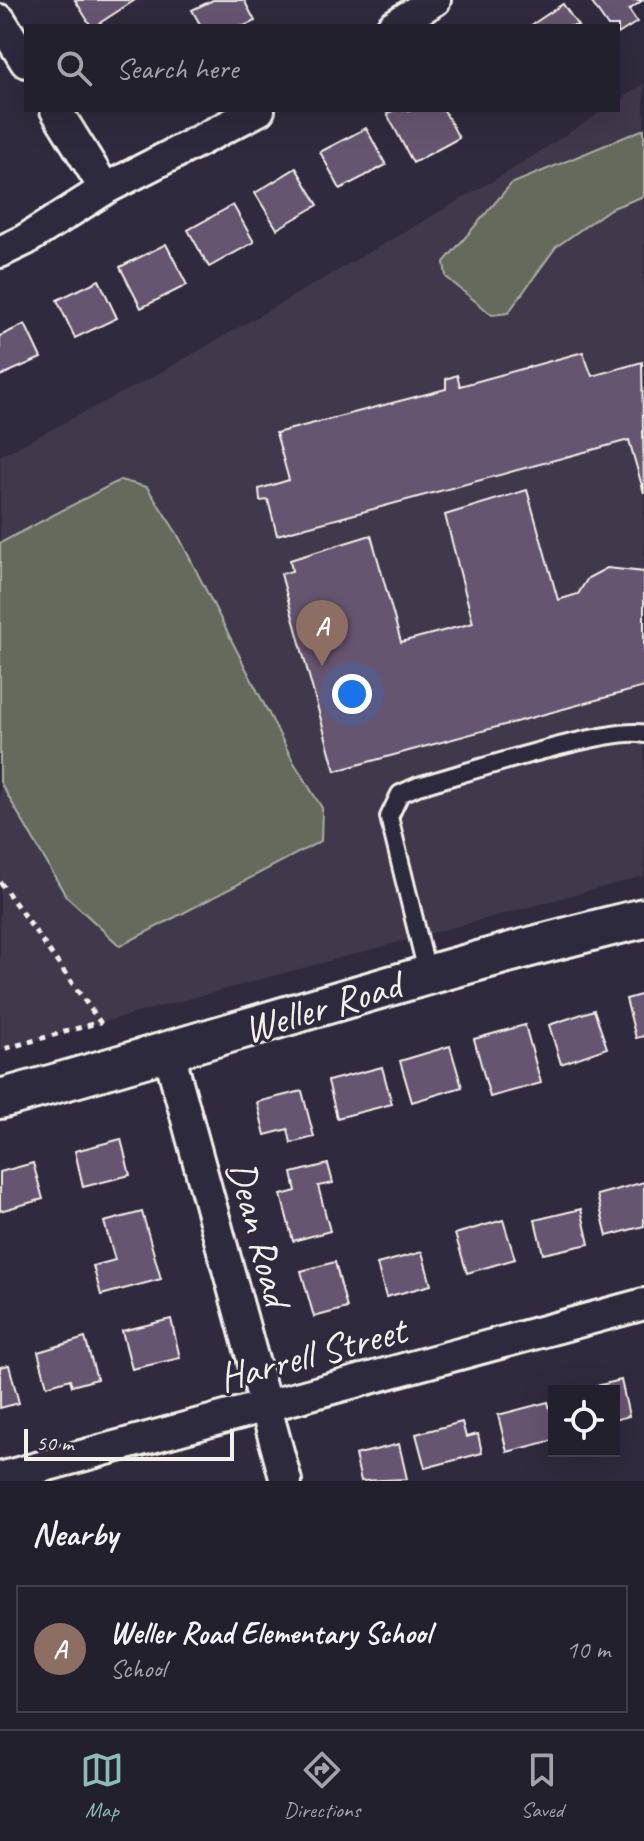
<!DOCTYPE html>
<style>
:root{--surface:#23202e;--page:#2f2d3a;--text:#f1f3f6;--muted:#a3a3aa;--line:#403e4a;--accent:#8bbbb9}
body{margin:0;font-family:Caveat,sans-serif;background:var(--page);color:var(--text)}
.controls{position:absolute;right:24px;bottom:24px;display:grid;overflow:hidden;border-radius:0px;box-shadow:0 8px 32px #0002}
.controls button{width:72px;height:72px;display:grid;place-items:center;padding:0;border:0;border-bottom:2px solid var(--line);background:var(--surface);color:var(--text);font:40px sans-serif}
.scale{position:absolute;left:24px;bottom:20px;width:210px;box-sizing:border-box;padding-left:8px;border:4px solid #f4f1e8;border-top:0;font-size:22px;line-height:28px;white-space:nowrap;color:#f4f1e8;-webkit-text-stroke:6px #2f2a3d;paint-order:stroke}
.you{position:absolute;left:352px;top:694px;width:28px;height:28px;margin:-20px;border:6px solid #fff;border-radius:50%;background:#1a73e8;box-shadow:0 0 0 12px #1a73e833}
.badge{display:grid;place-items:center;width:52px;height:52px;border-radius:50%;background:var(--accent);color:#fff;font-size:26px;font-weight:700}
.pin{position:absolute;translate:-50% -66px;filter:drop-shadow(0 2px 4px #0008)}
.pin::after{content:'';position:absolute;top:42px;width:28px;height:24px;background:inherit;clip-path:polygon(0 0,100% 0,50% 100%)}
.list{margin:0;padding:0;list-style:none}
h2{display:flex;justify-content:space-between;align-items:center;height:104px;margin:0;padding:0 32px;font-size:34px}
h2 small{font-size:26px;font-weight:400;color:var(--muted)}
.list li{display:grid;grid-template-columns:52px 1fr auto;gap:24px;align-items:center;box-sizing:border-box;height:128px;margin:0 16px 16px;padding:0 16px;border:2px solid var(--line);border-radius:0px}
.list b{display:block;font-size:30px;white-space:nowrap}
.list p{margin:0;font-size:26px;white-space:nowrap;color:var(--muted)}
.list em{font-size:26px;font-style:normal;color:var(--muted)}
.icon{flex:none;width:44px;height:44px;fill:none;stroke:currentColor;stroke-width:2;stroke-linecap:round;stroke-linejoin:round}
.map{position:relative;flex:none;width:644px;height:1481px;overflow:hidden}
.search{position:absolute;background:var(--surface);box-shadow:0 8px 32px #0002;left:24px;right:24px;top:24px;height:88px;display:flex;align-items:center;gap:20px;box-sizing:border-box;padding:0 28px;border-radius:0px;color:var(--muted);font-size:30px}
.sheet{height:248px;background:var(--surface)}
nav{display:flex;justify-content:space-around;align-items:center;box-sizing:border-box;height:112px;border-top:2px solid var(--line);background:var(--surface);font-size:22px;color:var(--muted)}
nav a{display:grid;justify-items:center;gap:4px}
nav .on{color:var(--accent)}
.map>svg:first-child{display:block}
.built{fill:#40374c}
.green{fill:#656b5d;stroke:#acaea2;stroke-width:2}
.building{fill:#66556f;stroke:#f4f1e8;stroke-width:2}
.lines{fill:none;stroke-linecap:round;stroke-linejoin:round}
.service-casing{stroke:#f4f1e8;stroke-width:22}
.minor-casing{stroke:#f4f1e8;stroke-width:36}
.tertiary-casing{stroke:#f4f1e8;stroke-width:44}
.path{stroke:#f4f1e8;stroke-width:5;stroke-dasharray:6 6;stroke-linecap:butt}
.service{stroke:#2f2a3d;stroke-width:16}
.minor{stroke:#2f2a3d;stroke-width:30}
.tertiary{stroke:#2f2a3d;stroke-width:38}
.labels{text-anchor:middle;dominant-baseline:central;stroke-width:6;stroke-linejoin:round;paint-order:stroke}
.street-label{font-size:40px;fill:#f4f1e8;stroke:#2f2a3d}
</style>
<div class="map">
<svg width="644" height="1481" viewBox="0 0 644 1481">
<rect width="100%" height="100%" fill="#2f2a3d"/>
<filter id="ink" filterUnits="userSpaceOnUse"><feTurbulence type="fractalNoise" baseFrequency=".0125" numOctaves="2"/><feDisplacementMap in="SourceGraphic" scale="16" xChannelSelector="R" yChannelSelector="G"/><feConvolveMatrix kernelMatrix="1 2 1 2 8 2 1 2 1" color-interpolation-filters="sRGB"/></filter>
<g filter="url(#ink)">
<path class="built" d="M644,84v792l-644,174v-594l156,-81 352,-203 96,-62h14v-9z"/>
<g class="green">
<path d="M644,129v67l-34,13 -54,38 -48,66 -16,2 -46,-38 -2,-15 67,-78z"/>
<path d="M120,480l27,7 31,48 115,226 29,47 -1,33 -201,105 -54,-50 -66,-114v-239z"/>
</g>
<g class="building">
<path d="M75,0h60l-40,26h-4z"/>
<path d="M213,0h31l11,21 -11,5h-43l-9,-16z"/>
<path d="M590,0h53l-14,10 8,12 -19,12v-8h-10z"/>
<path d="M563,4l15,22h-48z"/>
<path d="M394,110h50l15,28 -46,25 -26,-49z"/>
<path d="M366,128l20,37 -46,24 -20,-37z"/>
<path d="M296,168l22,37 -41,24 -22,-36z"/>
<path d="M233,205l21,37 -45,25 -21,-37z"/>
<path d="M166,244l21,41 -46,23 -21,-41z"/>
<path d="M99,280l18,38 -42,20 -18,-38z"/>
<path d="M25,324l16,34 -41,18v-40z"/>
<path d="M583,352l9,24 50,-14 2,131 -15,-53 -352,95 -9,-35 -8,1 -1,-12 30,-9 -13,-47 170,-44v-10l11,-4 3,11z"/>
<path d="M527,490l31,110 20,-6 10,-16 19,-10 37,4v115l-309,84 -54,-197 11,-3 -2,-11 81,-25 30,107 72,-19 -28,-108z"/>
<path d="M644,994v42l-8,2 -10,-39z"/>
<path d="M594,1010l13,38 -46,16 -12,-39z"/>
<path d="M525,1025l16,58 -51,14 -16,-58z"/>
<path d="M450,1046l12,41 -50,15 -12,-41z"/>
<path d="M382,1067l10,37 -55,14 -9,-37z"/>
<path d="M302,1091l12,46 -23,6 -3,-14 -23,6 -8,-33z"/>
<path d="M121,1139l9,36 -47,12 -8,-36z"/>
<path d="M33,1163l10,36 -43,12v-39z"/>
<path d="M328,1164l5,19 -15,3 12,45 -37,10 -12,-46 15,-4 -4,-18z"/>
<path d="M644,1182v44l-37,10 -10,-41z"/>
<path d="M581,1209l8,35 -46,10 -8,-34z"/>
<path d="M142,1212l19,67 -60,16 -8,-29 22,-6 -11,-38z"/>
<path d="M503,1220l12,39 -48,14 -12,-39z"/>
<path d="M422,1252l9,33 -45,12 -9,-33z"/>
<path d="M335,1262l12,46 -33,9 -13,-46z"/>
<path d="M171,1319l9,39 -48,11 -10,-38z"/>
<path d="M85,1338l12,41 -25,7 -2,-7 -23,7 -9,-34z"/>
<path d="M9,1365l10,38 -19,5v-41z"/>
<path d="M621,1380l8,36 -15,4v-29h-38z"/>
<path d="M548,1402l6,21v17l-47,12 -9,-37z"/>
<path d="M462,1422l4,15 12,-3 4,19 -57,15 -9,-34z"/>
<path d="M399,1444l8,35 -46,2 -6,-26z"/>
</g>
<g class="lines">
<g class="service-casing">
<path id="service" d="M428,976l-39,-159 11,-23 18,-8c41,-11 195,-61 226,-52"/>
</g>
<g class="minor-casing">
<g id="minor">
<path d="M0,20l26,42"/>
<path d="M393,26l42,-26"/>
<path d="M56,110l49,79"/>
<path d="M0,252l25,-12 80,-51 154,-79"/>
<path d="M169,1053l117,428"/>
<path d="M0,1478l644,-174"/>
</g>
</g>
<g class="tertiary-casing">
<path id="tertiary" d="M0,1099c215,-59 427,-129 644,-181"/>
</g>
<path class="path" d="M0,882l100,140 -100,28"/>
<use href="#service" class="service"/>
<use href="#minor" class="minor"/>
<use href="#tertiary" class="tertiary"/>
</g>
</g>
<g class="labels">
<g class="street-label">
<text transform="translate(322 1007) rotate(-17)">Weller Road</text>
<text transform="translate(259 1233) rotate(75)">Dean Road</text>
<text transform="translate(312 1354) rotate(-15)">Harrell Street</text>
</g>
</g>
</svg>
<div class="controls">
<button><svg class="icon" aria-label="locate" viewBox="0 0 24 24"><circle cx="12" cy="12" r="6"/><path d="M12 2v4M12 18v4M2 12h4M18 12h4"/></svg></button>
</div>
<div class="scale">50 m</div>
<div class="you"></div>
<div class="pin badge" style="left:322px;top:666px;background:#8d6e63">A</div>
<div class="search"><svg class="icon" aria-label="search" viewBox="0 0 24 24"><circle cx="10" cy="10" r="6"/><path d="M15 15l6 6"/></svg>Search here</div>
</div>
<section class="sheet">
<h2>Nearby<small></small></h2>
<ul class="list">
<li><span class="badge" style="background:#8d6e63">A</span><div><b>Weller Road Elementary School</b><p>School</p></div><em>10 m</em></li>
</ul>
</section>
<nav>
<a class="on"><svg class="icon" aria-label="map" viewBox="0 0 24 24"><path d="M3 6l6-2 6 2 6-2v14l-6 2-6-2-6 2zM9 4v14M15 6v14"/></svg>Map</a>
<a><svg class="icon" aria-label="directions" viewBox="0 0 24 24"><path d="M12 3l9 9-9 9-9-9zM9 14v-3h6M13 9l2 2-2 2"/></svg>Directions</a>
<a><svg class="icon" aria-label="saved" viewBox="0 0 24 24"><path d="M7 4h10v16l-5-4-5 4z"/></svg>Saved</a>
</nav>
